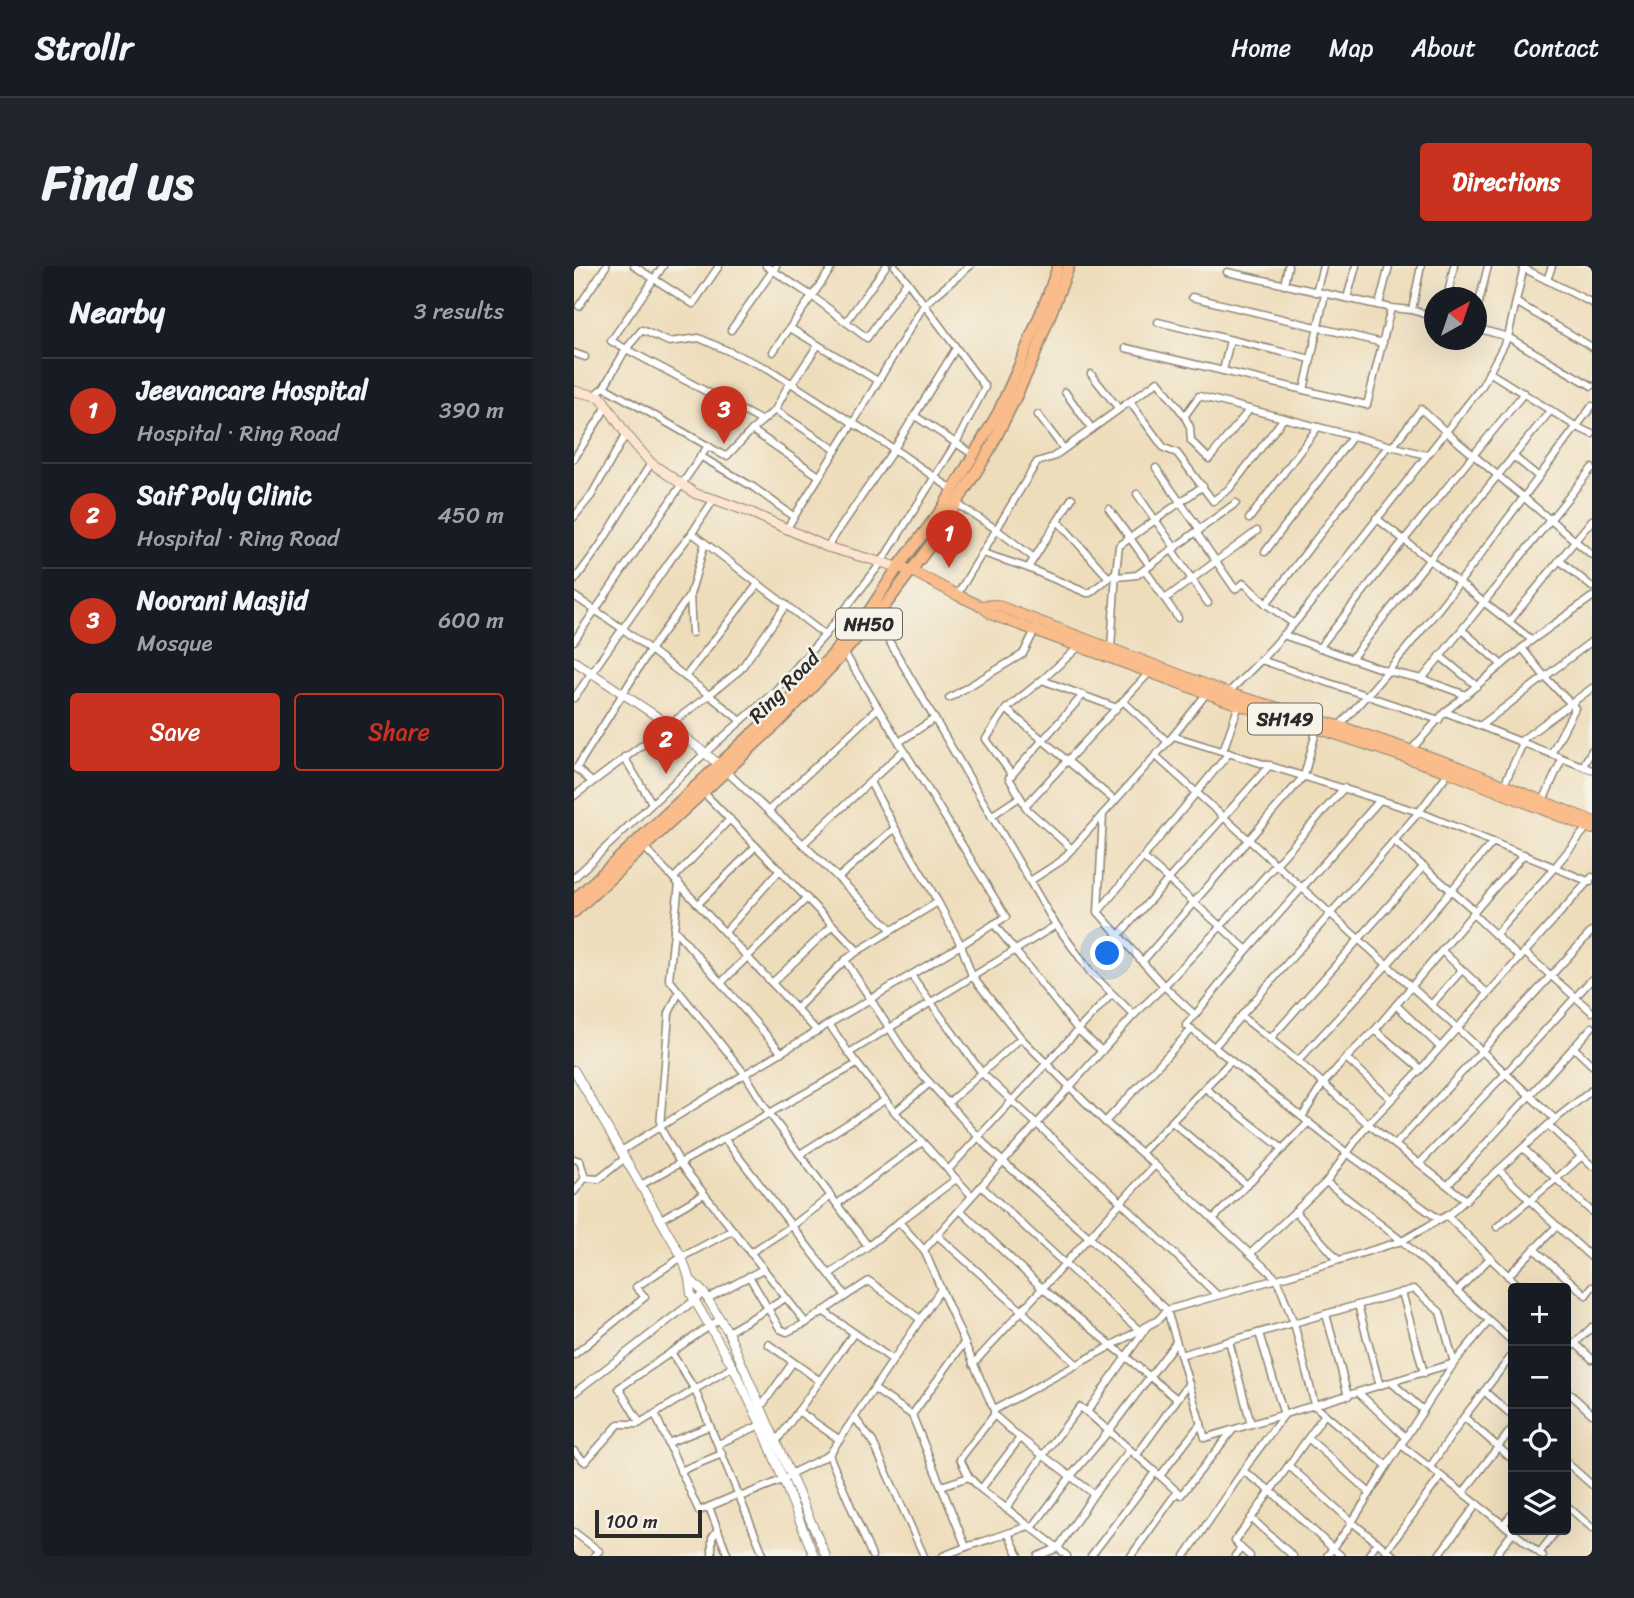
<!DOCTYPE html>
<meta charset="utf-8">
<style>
:root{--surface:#171b24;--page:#20242c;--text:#f1f3f6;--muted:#9ea1a6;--line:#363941;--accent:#c8321e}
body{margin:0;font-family:Sriracha,sans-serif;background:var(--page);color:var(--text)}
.controls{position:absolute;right:21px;bottom:21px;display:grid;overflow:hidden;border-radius:7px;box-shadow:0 7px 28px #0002}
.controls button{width:63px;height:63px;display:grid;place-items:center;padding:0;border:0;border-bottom:2px solid var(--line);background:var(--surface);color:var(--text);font:35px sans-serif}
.compass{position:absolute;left:850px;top:21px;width:63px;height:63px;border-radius:50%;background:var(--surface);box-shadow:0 7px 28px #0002;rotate:40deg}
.scale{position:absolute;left:21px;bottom:18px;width:107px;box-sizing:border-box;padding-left:7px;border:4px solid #2b2b2b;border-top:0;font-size:19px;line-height:24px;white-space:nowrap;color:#2b2b2b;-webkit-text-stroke:5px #f7f3e8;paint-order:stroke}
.you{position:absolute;left:534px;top:688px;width:24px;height:24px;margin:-18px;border:5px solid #fff;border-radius:50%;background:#1a73e8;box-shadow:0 0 0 10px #1a73e833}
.badge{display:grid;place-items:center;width:46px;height:46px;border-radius:50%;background:var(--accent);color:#fff;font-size:23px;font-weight:700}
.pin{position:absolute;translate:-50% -58px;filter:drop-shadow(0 2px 4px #0008)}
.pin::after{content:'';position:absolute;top:37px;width:24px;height:21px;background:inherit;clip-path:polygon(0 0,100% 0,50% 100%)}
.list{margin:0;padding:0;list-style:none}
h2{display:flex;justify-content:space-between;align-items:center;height:91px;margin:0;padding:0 28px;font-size:30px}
h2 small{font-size:23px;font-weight:400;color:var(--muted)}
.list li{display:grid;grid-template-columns:46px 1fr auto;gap:21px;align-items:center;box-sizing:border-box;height:105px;padding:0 28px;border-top:2px solid var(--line)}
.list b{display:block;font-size:26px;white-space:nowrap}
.list p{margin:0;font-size:23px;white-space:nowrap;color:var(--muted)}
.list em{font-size:23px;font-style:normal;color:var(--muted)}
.actions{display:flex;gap:14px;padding:21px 28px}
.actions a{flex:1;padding:16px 0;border:2px solid var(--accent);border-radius:7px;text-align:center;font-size:24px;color:var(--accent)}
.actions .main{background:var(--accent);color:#fff}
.icon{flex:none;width:38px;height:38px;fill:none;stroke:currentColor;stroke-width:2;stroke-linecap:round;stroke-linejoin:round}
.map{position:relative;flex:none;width:1018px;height:1290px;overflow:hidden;border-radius:7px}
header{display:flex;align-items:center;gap:42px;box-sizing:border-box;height:98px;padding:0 35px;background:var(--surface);border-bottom:2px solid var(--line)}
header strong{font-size:33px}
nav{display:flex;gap:38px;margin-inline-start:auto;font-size:24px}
.intro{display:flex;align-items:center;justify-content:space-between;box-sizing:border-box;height:168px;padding:0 42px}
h1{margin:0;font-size:49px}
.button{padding:18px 32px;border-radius:7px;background:var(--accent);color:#fff;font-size:24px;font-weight:700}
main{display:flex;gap:42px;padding:0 42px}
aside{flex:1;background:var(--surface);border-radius:7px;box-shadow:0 7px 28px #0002}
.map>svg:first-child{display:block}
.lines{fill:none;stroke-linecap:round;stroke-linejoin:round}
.minor-casing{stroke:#8c8473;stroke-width:9}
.tertiary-casing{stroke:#8c8473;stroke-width:10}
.secondary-casing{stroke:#8c8473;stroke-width:11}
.primary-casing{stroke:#8c8473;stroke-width:12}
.trunk-casing{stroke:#8c8473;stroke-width:13}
.minor{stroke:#fff;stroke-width:6}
.tertiary{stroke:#fff;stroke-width:8}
.secondary{stroke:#fde4d0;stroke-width:9}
.primary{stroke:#f9bc8a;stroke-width:10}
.trunk{stroke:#f9bc8a;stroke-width:10}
.labels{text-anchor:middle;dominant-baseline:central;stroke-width:5;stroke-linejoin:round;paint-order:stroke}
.shield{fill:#f7f3e8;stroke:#686764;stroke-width:2}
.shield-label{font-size:19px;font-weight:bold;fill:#2b2b2b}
.street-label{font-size:21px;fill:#2b2b2b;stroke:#f7f3e8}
</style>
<header>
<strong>Strollr</strong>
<nav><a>Home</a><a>Map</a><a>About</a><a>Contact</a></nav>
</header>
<div class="intro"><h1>Find us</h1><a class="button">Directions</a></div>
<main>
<aside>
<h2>Nearby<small>3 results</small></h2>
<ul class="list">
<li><span class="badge">1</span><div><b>Jeevancare Hospital</b><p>Hospital · Ring Road</p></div><em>390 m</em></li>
<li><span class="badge">2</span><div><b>Saif Poly Clinic</b><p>Hospital · Ring Road</p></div><em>450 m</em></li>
<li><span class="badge">3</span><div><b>Noorani Masjid</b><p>Mosque</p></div><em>600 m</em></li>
</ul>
<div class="actions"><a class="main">Save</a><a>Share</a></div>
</aside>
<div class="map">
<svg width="1018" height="1290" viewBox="0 0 1018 1290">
<rect width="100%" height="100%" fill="#f7f3e8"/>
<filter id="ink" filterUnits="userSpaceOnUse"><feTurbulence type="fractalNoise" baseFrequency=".0143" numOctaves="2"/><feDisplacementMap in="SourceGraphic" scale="14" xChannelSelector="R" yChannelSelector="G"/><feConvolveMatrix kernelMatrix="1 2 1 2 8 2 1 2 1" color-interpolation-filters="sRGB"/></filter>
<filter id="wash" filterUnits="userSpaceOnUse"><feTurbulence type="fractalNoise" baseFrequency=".00686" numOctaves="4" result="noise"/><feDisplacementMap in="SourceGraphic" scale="28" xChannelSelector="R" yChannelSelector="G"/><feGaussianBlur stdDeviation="1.57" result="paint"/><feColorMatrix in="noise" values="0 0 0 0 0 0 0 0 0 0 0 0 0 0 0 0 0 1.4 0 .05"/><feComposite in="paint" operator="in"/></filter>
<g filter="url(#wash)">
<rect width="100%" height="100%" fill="#edb"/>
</g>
<g filter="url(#ink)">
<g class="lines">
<g class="minor-casing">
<g id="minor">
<path d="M60,0l59,38 26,-38"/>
<path d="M192,0l46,30 55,42 40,-57 -12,-15"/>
<path d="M949,2l69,35"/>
<path d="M653,6l164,36 21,2 9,-44"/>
<path d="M973,14l5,-14"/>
<path d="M710,19l4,-19"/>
<path d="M742,26l7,-26"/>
<path d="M618,31l191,46"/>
<path d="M773,32l9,-32"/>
<path d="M873,32l7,-32"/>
<path d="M942,36l76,45"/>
<path d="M805,39l10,-39"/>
<path d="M5,40l27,-40"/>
<path d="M838,44l22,7"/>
<path d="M902,48l12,-48"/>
<path d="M272,56l40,-56"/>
<path d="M584,56l153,37 -7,31"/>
<path d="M216,62l88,53"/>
<path d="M902,62l32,9 84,49"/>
<path d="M157,64l45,-64"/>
<path d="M552,82l241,57 24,-97"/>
<path d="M199,86l60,-86"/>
<path d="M0,87l11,4"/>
<path d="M737,93l14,-65"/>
<path d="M649,105l7,-31"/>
<path d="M915,106l88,55 15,7"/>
<path d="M517,108l28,35"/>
<path d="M218,118l26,-39"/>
<path d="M491,126l27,37"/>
<path d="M20,129l10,-8 22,-38 -15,-8 52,-75"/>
<path d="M556,136l34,46 13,5 36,48 17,-13 54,-70"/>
<path d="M201,144l61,40"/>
<path d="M464,149l26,34"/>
<path d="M610,149l6,12 1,14 18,18 41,-50"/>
<path d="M341,150l59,39"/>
<path d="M188,155l13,-11 15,-28"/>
<path d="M134,180l15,9 4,1 25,-26"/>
<path d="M818,181l29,-38 24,22 147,124"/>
<path d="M126,190l53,31 40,29"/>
<path d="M939,190l26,21"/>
<path d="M0,193l33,-53"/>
<path d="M582,202l44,62"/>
<path d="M379,224l-59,-41 -41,-26 71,-118 46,-39"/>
<path d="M563,228l38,54"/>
<path d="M662,237l-40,29 39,57 9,-6 22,21 28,20"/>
<path d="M383,238l39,25 38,29"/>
<path d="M535,243l41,57"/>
<path d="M0,251l17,-21 35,-62"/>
<path d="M802,252l156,122"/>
<path d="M675,253l69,-92"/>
<path d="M484,255l50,56"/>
<path d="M213,262l66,-105 -84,-54 -70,-31 -30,4 -27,-12 -16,19 136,72 -10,9 67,46"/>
<path d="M131,277l120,92"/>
<path d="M253,281l67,-98 62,-101"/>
<path d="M598,284l36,53"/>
<path d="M691,286l88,-116"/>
<path d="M409,287l45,15 59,25h3l26,-21"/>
<path d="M985,294l33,27"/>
<path d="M454,302l44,-70"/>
<path d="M571,304l33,48"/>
<path d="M542,311l21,-2 59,-43"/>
<path d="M0,315l25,-34 52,-84"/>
<path d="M116,329l2,38"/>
<path d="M383,329l80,-133 16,-5 105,-76 26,34 2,-1 13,-18 227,59"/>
<path d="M0,330l49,33 86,66 31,-25 46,-65"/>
<path d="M591,333l92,-68"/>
<path d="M692,338l122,-158"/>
<path d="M301,351l177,302 39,54 43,42 30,-29 31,29 -9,10 28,22"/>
<path d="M935,356l83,-102"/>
<path d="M888,364l40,35"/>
<path d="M709,369l104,36 35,8 170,-211"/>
<path d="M0,375l134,-195 -104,-59"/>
<path d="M507,379l-39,35 -36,29 109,92"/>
<path d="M537,382l5,-76 3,-26 84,-60"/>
<path d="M745,382l85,-108 120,-147"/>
<path d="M948,382l23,29 30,31 -24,46"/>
<path d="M270,386l162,265 -12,7 84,106 24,21"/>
<path d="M866,390l37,30"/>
<path d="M777,393l78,-99 122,-150"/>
<path d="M687,394l178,60"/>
<path d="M111,411l73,-93"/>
<path d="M848,413l44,16"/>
<path d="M468,414l75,28"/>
<path d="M654,427l33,-33 37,-41 184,-233 26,-49 16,-71"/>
<path d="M0,432l98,-140 20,-25 22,-34"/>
<path d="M375,432l74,-44 13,-26"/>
<path d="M550,436l44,40"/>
<path d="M432,443l-20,30 26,36"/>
<path d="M871,446l147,58"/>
<path d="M765,460c93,-100 171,-212 253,-320"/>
<path d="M906,460l112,-85"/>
<path d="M599,470l246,76 171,70"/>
<path d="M325,476l35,-23"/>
<path d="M945,476l73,-54"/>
<path d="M837,484l34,-38 87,-72 60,-43"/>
<path d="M649,485l17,-49"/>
<path d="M582,490l301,272 98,91"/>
<path d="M50,491l28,46"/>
<path d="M1009,500l9,-16"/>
<path d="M2,502l16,14"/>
<path d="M2,503l74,-119 40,-55 15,-52 -13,-10"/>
<path d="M877,503l-32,43 -205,235 133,106 21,-29 53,-55 171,-192"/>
<path d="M152,505l77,73"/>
<path d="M296,516l25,46"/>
<path d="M930,519l19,-42"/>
<path d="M129,526l155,159 -13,9 67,103 79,88 98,86 78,73 110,-31 125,-38 49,-28 97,-88 44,-35"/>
<path d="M0,530l135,-101 32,26"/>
<path d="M969,535l19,-42"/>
<path d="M451,540l125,-134"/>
<path d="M195,544l109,-102"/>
<path d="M529,548l-5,98 66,74 57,-60 123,-138"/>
<path d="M417,550l29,-19"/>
<path d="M820,575l81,70 49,-57"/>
<path d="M70,581l173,184"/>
<path d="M498,583l-44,-39 -19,-32 74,-83"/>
<path d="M570,592l103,92 -52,65"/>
<path d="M0,612l131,-125 69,-61 51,-57 56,-72 75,-120 29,-56 -78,-106"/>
<path d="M100,612l56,-59"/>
<path d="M264,612l57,-50 43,74"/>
<path d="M456,615l31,-20 112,-125 34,-43"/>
<path d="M105,617l-10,96 76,95 24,39 99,133 31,-24 25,28"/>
<path d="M124,638l58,-58"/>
<path d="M525,645l130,-158"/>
<path d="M899,648l46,43"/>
<path d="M100,663l107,123"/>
<path d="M318,664l-89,-86 101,-94"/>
<path d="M151,666l55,-62"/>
<path d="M545,669l151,-170"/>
<path d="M921,669l60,-68 34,-42"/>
<path d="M673,684l133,-150"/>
<path d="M284,685l80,-49 23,43 33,-21"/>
<path d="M868,685l45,42"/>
<path d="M950,686l68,60"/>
<path d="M568,696l162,-186 14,-51"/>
<path d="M337,709l71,98 139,129 96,93"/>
<path d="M147,717l86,-85"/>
<path d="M198,717l61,-58"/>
<path d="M105,726l-10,21 -9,114 20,36 126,160 40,-27"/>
<path d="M822,739l44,42"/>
<path d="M857,739l31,-35"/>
<path d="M222,743l49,-49"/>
<path d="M667,750l57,45 89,-96 106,-123"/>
<path d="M255,758l20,29"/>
<path d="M801,764l46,39"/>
<path d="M696,773l154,-173"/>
<path d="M999,781l19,18"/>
<path d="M772,792l45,41"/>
<path d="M724,795l70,63 98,76"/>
<path d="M631,822l78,61"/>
<path d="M374,837l73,-65"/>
<path d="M321,846l35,-29"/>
<path d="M728,851l21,-33 23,-26 29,-28 100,-119"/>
<path d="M531,856l36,31"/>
<path d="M598,856l75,63"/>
<path d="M974,859l44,41"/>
<path d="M150,872l122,158 23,-15 51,38"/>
<path d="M822,878l196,-213"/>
<path d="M949,882l69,64"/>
<path d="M47,885l124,-77 216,-129 11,31 49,62 84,84 87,-93"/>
<path d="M226,888l85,-54"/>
<path d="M0,893l6,2 5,17"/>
<path d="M846,897l86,-90 86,-94"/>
<path d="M581,899l122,114 17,44 21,83 72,60 67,-103 -14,-51 -26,-23c-78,22 -156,44 -234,66"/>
<path d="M374,904l98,-106 66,-70"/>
<path d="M925,904l44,43 49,45"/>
<path d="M752,916l76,59 111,101"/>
<path d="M67,919l216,-121"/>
<path d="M874,919l144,-158"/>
<path d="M407,920l84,78 74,66"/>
<path d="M0,926l11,-14 14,1 26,-21"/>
<path d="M398,930l-79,-86 -44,-57 207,-128"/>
<path d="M263,938l85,-62"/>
<path d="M386,944l82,78 135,111"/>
<path d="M721,945l43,49"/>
<path d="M873,950l74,72"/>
<path d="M87,953l43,-25"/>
<path d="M639,953l96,-97"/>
<path d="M325,956l57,-43"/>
<path d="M923,961l59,-48 26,-23"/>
<path d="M363,969l85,76 55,54"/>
<path d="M960,983l52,46 6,-8"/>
<path d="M176,987l42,-27 39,-30"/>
<path d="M676,988l76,-72 21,-29 93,67"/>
<path d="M256,1008l38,-28"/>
<path d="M175,1010l31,53 7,3 19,-9"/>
<path d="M934,1010l49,-50"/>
<path d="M883,1025l33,-33"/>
<path d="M828,1026l22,81"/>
<path d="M133,1033l56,-30"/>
<path d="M784,1039l22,81"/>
<path d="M249,1045l70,49"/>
<path d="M752,1048l22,82"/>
<path d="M572,1062l-59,84 73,64 41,-53"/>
<path d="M154,1066l58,-34"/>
<path d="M655,1075l22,83"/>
<path d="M1001,1077l17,16"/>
<path d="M194,1078l52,37"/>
<path d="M97,1086l24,38 69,166"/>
<path d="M992,1086l26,-25"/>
<path d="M939,1088l-49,63 49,43"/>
<path d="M0,1089l71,-58 -9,-10 46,-30 51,-27"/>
<path d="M399,1098l182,-199 -14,-12 90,-92"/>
<path d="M818,1117l31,27"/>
<path d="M300,1123l38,26 54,132 -23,9"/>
<path d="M992,1124l26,24"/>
<path d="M910,1125l29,25"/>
<path d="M0,1127l130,-100"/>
<path d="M785,1127l47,45"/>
<path d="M187,1141l32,-45"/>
<path d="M420,1144l164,-90 9,-10 38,128 249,-75 35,-42"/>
<path d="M224,1145l42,29"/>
<path d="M81,1148l44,97 40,-17"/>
<path d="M338,1149l52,-72"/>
<path d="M281,1152l18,24 51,114"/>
<path d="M66,1157l-21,-35 101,-69"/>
<path d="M734,1172l62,55"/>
<path d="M202,1176l78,-109"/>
<path d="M94,1177l42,-17"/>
<path d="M144,1178l45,-20"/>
<path d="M827,1179l62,48"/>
<path d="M0,1185l11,11 34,-38h19l96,-58"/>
<path d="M255,1189l43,101"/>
<path d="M562,1190l53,-73"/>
<path d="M992,1196l26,23"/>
<path d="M715,1200l63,56 42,34"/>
<path d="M856,1201l34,-50"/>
<path d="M106,1205l42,-17"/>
<path d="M669,1205l28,20 70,65"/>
<path d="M216,1208l39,-19 112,-166"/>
<path d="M586,1210l21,19 51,-64"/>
<path d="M395,1211l-9,-18 34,-44"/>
<path d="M367,1220l28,-9 12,12 77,59"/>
<path d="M407,1223l39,-51"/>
<path d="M520,1228l36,-44"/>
<path d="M166,1231l47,-19"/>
<path d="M992,1239l26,23"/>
<path d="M135,1241l19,49"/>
<path d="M432,1243l37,-54 37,-48 7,5"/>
<path d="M677,1252l42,38"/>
<path d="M929,1259l10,-12"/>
<path d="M458,1262l38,-51 38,-45 68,-90"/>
<path d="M0,1266l25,19 -5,5"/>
<path d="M939,1266l-50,-39 50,-66"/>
<path d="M434,1267l11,23"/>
<path d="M392,1281l63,-21"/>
<path d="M667,1282l9,8"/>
<path d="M813,1284l54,-74"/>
<path d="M966,1286l17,-22"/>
<path d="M138,1290v-18l6,-9"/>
<path d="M464,1290l20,-8"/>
<path d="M493,1290l-9,-8 36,-54 -74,-56 -26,-23v-5l-70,-160 210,-235"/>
<path d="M517,1290l64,-84"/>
<path d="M557,1290l46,-64"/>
<path d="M611,1290l67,-98 32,-43 -25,-82"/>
<path d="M661,1290l6,-8 -6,-7 90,-127"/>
<path d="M753,1290l22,-29 38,-61"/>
<path d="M794,1290l9,-14"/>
<path d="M864,1290l39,-52"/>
<path d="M921,1290l18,-24 30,24"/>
</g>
</g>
<g class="tertiary-casing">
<g id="tertiary">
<path d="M0,395l94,63 53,42"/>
<path d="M0,804l108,187 7,21 2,16 42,73 28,58 53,131"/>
<path d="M115,1012l15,15 24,39 98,224"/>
</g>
</g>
<g class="secondary-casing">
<path id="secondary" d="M0,125l27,6 25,37 25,29 45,31 18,5 38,14 75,34 71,20"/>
</g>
<g class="primary-casing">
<g id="primary">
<path d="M324,301l12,3 47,25 24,11 12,9 246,90 78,23 132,44 143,57"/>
<path d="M407,340l15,-1 232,88 111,33 115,39 138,56"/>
</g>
</g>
<g class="trunk-casing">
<g id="trunk">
<path d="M0,634l213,-199 44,-45 36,-42 31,-47 44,-58 56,-96 22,-49 28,-69 10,-29"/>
<path d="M0,646l205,-190 55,-58 53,-61 47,-63 55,-89 24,-48 20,-43 36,-94"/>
</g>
</g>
<use href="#minor" class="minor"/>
<use href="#tertiary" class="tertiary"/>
<use href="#secondary" class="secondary"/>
<use href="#primary" class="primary"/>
<use href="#trunk" class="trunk"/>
</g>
</g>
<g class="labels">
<g class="shield">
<rect x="262" y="342.5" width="66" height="31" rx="5"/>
<rect x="674" y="437.5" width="74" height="31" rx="5"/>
</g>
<g class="shield-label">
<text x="295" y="358">NH50</text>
<text x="711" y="453">SH149</text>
</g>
<g class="street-label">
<text transform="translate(210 421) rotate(-46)">Ring Road</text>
</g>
</g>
</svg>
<div class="controls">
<button>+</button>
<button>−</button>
<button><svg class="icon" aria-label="locate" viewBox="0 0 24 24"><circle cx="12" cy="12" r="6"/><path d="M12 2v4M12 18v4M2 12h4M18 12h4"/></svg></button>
<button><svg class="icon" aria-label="layers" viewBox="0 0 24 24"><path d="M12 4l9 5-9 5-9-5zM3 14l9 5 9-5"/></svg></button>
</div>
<svg class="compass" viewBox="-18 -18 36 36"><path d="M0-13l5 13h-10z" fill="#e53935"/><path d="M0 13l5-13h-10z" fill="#9ea1a6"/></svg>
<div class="scale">100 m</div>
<div class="you"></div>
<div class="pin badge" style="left:375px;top:302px">1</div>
<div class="pin badge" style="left:92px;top:508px">2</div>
<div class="pin badge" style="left:150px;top:178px">3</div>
</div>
</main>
